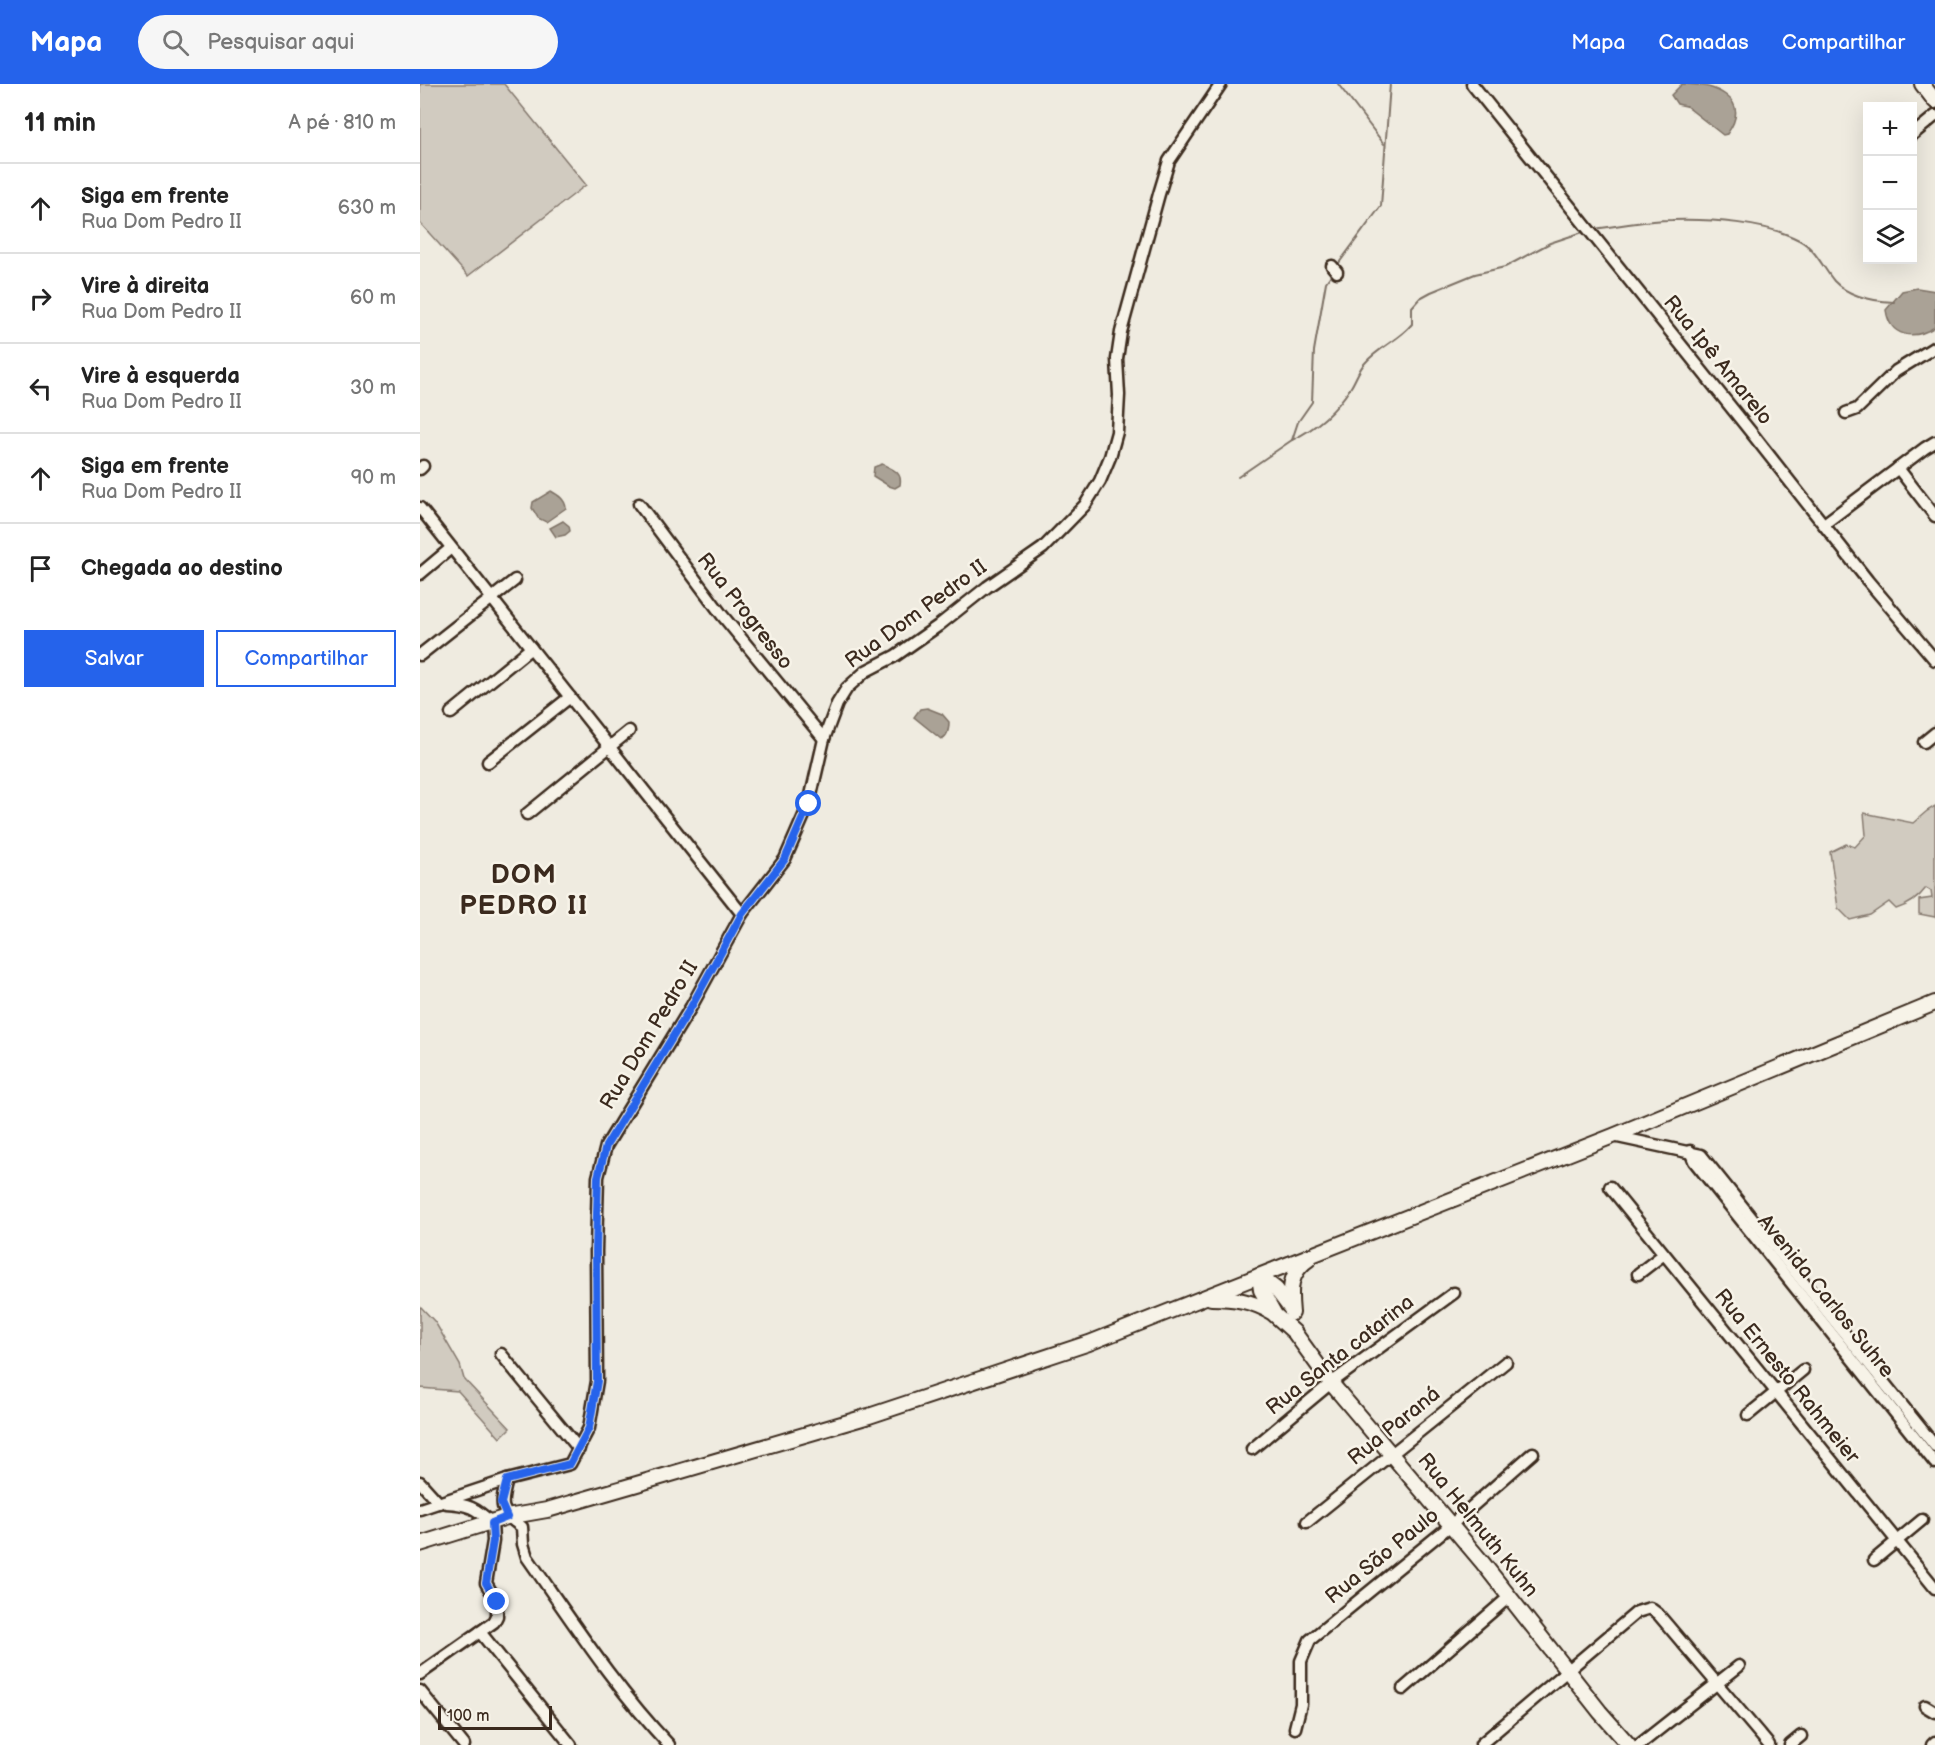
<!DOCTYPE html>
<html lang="pt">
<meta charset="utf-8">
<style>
:root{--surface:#fff;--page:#f6f6f6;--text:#222;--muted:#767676;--line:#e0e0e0;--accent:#2563eb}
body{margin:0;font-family:"Balsamiq Sans",sans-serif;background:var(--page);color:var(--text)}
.controls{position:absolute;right:18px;top:18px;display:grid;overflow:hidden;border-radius:0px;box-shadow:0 6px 24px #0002}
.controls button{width:54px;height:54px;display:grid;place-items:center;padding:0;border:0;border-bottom:2px solid var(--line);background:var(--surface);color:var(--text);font:30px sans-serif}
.scale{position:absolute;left:18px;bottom:15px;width:114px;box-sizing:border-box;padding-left:6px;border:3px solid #3b2a1e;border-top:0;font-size:16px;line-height:21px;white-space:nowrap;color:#3b2a1e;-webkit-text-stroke:4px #f7f3e8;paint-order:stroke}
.stop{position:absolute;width:18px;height:18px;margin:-14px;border:4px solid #2563eb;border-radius:50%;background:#fff}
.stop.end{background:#2563eb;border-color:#fff;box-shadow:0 2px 6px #0008}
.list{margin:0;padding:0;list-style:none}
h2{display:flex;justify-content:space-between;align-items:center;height:78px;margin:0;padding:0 24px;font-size:26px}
h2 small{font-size:20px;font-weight:400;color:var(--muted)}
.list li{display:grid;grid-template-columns:39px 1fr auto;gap:18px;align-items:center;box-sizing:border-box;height:90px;padding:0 24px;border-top:2px solid var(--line)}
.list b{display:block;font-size:22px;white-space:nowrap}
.list p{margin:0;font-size:20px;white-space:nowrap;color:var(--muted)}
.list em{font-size:20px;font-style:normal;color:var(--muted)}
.actions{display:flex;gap:12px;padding:18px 24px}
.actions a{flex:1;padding:14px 0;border:2px solid var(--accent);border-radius:0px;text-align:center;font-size:21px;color:var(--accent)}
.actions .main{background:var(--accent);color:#fff}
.icon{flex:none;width:33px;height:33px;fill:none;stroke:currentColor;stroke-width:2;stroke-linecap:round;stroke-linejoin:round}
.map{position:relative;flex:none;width:1515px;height:1661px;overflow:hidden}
header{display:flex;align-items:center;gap:36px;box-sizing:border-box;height:84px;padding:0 30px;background:var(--accent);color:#fff}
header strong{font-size:28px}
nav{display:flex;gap:33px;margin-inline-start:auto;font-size:21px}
.search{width:420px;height:54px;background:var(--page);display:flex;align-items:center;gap:15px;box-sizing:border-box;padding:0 21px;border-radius:33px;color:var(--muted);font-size:22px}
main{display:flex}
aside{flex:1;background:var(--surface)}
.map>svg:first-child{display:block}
.green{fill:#d1cbc0;stroke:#867a6f;stroke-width:1.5}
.water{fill:#aaa296;stroke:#7e7266;stroke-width:1.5}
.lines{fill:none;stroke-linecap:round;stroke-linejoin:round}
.stream{stroke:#7e7266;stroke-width:2}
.minor-casing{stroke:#3b2a1e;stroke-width:15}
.major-casing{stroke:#3b2a1e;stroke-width:18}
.minor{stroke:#f7f3e8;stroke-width:10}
.major{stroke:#f7f3e8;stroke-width:14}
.route{stroke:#2563eb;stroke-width:8}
.labels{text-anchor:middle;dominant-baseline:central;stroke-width:5;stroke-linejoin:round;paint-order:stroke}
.street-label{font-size:21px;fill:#3b2a1e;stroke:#f7f3e8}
.district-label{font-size:27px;font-weight:bold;letter-spacing:1.5px;fill:#3b2a1e;stroke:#f7f3e8}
</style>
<header>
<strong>Mapa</strong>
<div class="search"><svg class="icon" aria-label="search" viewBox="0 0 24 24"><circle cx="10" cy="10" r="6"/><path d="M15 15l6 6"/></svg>Pesquisar aqui</div>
<nav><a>Mapa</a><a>Camadas</a><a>Compartilhar</a></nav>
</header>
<main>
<aside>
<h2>11 min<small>A pé · 810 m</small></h2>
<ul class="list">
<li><svg class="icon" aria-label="ahead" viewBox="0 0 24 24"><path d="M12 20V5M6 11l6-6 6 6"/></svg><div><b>Siga em frente</b><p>Rua Dom Pedro II</p></div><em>630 m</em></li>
<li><svg class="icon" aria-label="right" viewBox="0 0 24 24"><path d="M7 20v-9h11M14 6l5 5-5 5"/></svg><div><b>Vire à direita</b><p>Rua Dom Pedro II</p></div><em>60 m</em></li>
<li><svg class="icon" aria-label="left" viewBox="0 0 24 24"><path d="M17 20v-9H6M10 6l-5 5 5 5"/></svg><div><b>Vire à esquerda</b><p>Rua Dom Pedro II</p></div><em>30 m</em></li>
<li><svg class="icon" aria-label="ahead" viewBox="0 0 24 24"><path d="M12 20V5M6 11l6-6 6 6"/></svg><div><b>Siga em frente</b><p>Rua Dom Pedro II</p></div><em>90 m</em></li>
<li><svg class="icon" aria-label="arrive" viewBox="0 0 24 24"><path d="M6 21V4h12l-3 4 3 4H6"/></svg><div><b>Chegada ao destino</b></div></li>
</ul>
<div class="actions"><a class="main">Salvar</a><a>Compartilhar</a></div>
</aside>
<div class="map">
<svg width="1515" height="1661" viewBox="0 0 1515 1661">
<rect width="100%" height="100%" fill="#efebe0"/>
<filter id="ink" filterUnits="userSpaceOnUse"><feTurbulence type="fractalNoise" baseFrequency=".0167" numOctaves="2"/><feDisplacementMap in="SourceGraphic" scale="12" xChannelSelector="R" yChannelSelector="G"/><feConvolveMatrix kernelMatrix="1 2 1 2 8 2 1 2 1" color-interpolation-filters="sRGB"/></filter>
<g filter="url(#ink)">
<g class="green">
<path d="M0,0h84l82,101 -118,91 -48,-53z"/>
<path d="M1515,722v111l-16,-3v-14l13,-2 -1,-7 -5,-3c-8,11 -17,17 -30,21l-7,-7 -19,13 -20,5 -12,-12 -8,-56 16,-8 9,3 11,-12 -2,-22 49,10 14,-12z"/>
<path d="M0,1222l15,16 25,43 4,14 46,49 -10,10 -42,-47 -38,-3z"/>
</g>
<g class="water">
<path d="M1262,0c32,0 71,14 45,50l-4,1 -37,-29 -9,-2 -6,-9z"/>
<path d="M1497,204l18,3v36c-21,13 -45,11 -49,-17l16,-19z"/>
<path d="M462,380c10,5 21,8 18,21l-5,3 -6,-2 -16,-10 1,-9z"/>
<path d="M131,407c7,4 14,8 15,17l-20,14 -8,-4 -6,-10 1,-6z"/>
<path d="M143,437l6,5 1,5 -5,4 -9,2 -6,-9z"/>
<path d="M507,624l15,6 7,8c0,7 -1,15 -8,17l-27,-22 6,-8z"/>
</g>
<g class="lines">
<g class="stream">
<path d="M918,0l46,60"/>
<path d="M1174,145c26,-3 52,-9 78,-9 38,-1 93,2 127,20 16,8 24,28 35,41 15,16 39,20 60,21"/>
<path d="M916,183l45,-61 9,-122"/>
<path d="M872,356c25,-12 44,-29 59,-53 5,-8 8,-18 14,-24 14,-16 34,-23 47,-39v-17l8,-9 11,-6 44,-18 30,-7 45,-24 36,-12"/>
<path d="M818,393l54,-37 6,-18 14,-20 2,-51 12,-69 7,-10"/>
</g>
<g class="minor-casing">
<g id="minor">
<path d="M1052,0l282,352 114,145 67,79"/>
<path d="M1492,51l23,-19"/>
<path d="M912,182l5,6"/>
<path d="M1426,329l11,-4 39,-38 39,-24"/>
<path d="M1478,384l37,48"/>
<path d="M0,385l3,-3"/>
<path d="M219,420l83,111 102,124"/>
<path d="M0,424l322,406"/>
<path d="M1404,440l101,-76 10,-6"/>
<path d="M0,490l31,-26"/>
<path d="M0,571l95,-75"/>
<path d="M31,629l80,-65"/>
<path d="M1504,658l11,-9"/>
<path d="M68,678l82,-65"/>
<path d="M107,730l102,-83"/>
<path d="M1193,1052l88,19 234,291"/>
<path d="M1270,1067l4,10 241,302"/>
<path d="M1190,1103l325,401"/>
<path d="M1218,1190l26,-20"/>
<path d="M81,1270l78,95"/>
<path d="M1328,1331l55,-45"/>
<path d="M832,1365l79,-66 123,-90"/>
<path d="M87,1396c-7,25 -8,32 15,47l1,17 4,13c45,64 88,131 142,188"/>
<path d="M0,1398l19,21"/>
<path d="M0,1425l87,-29 63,-16 19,-36 8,-47 -1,-130 2,-74 8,-31 85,-139 51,-93 43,-55 24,-55 15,-65 13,-35 10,-16 19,-17 29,-15 43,-30 49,-39 56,-39 42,-43 15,-24 10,-24 7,-25 2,-37 -2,-36 4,-27 38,-138 10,-33 52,-77"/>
<path d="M887,1438l199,-160"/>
<path d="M1454,1476l48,-40"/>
<path d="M60,1548l91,113"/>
<path d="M0,1590l74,-52 3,-6v-14l-11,-19 7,-42 -1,-18c-16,-15 -24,-19 -46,-20"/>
<path d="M983,1605l107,-93"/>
<path d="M0,1607l44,54"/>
<path d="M1505,1622l10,6"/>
<path d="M875,1644l6,-24v-43l9,-21 141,-115 82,-72"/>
<path d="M1061,1660l156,-132 13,-4 8,6 111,131"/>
<path d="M1219,1661l100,-79"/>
<path d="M1370,1661l11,-9"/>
<path d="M1512,1661l3,-3"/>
</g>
</g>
<g class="major-casing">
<g id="major">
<path d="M1502,0l13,17"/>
<path d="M839,1192l2,14 14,25 19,17 37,51 151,179 118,150 29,33"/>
<path d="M839,1192l17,13 15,20"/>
<path d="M791,1214c23,0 42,3 62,15"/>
<path d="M872,1229c-2,-22 -4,-40 17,-54"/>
<path d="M0,1460l87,-27 40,-7 83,-24 239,-70 220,-73 524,-207 322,-133"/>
</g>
</g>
<use href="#minor" class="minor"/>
<use href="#major" class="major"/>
</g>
</g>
<g class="lines" filter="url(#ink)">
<path class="route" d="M77,1518l-11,-19 7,-42 -1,-18 15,-6 -6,-14 6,-23 63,-16 19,-36 8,-47 -1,-130 2,-74 8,-31 85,-139 51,-93 43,-55 24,-55"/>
</g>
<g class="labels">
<g class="street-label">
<text transform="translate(1298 276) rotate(51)">Rua Ipê Amarelo</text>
<text transform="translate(325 527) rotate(52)">Rua Progresso</text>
<text transform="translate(496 530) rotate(-36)">Rua Dom Pedro II</text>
<text transform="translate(229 951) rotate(-59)">Rua Dom Pedro II</text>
<text transform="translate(1406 1212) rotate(51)">Avenida Carlos Suhre</text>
<text transform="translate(920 1271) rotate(-38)">Rua Santa catarina</text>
<text transform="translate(1367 1292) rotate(51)">Rua Ernesto Rahmeier</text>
<text transform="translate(974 1342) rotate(-39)">Rua Paraná</text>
<text transform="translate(1058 1441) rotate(51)">Rua Helmuth Kuhn</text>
<text transform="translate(962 1472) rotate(-39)">Rua São Paulo</text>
</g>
<g class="district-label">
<text x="104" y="791">DOM<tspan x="104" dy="31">PEDRO II</tspan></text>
</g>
</g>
</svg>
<div class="controls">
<button>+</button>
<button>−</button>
<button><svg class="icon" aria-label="layers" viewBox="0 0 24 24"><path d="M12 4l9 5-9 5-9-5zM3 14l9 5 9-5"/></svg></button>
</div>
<div class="scale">100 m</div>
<div class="stop" style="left:389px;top:720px"></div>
<div class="stop end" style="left:77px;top:1518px"></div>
</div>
</main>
